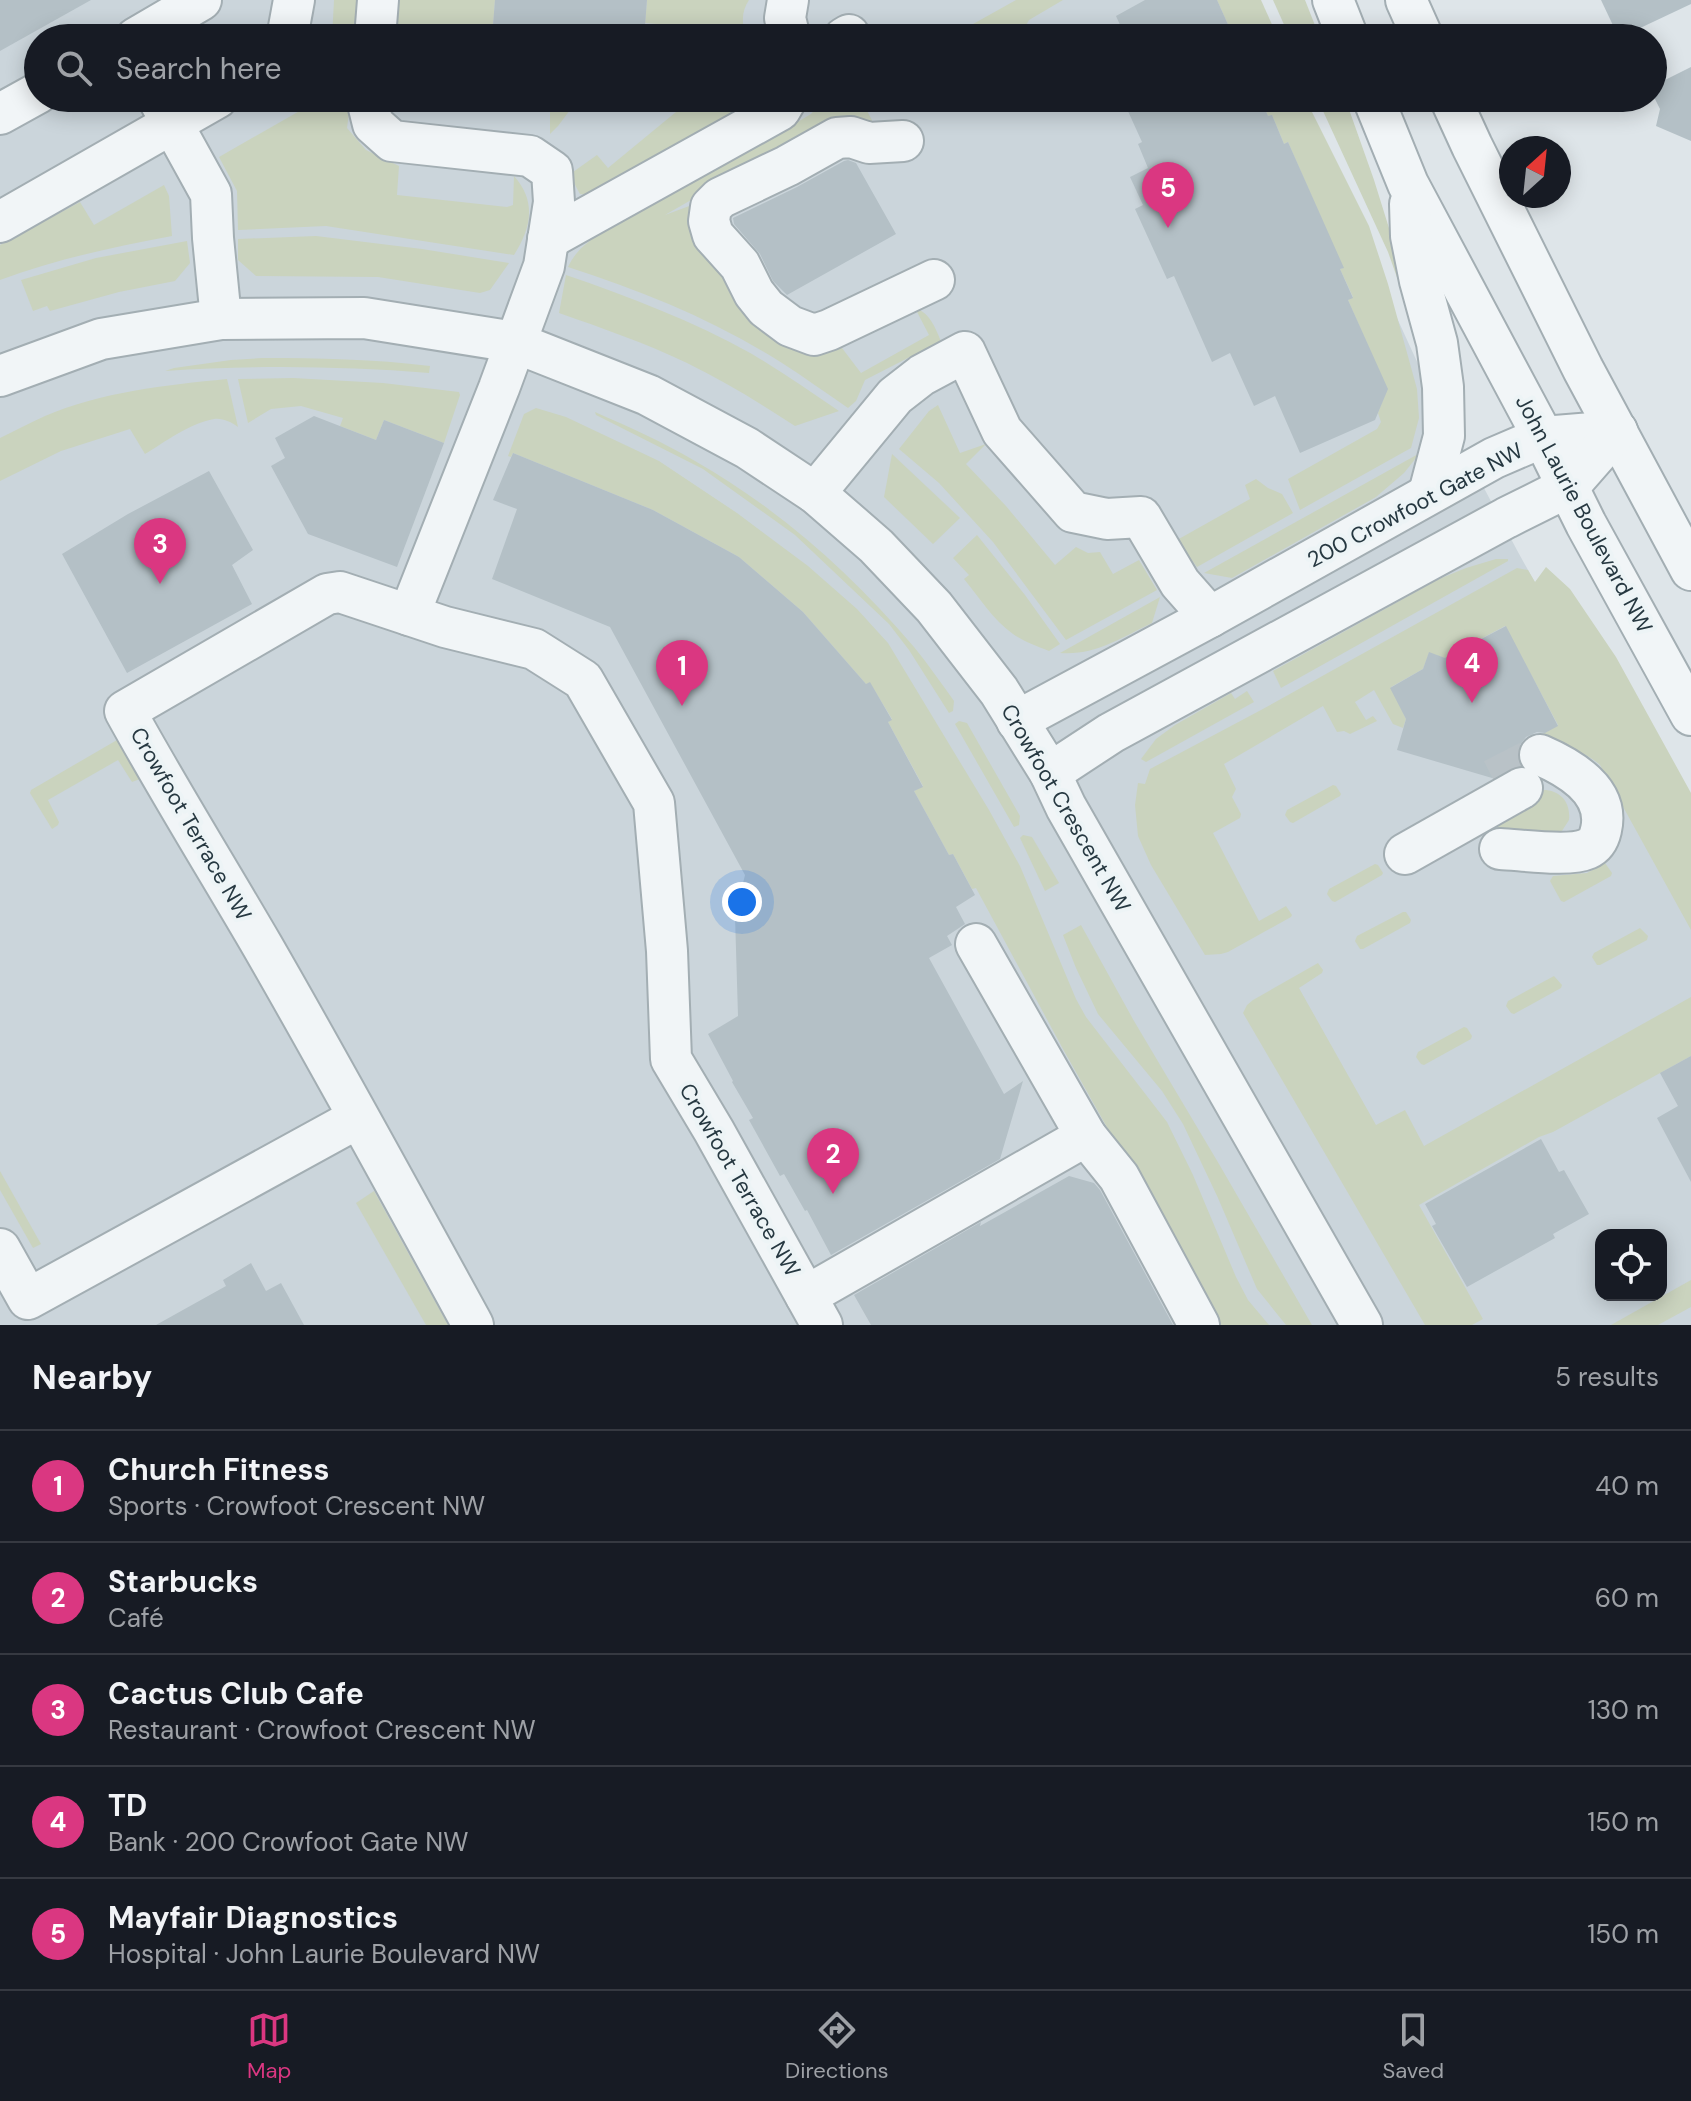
<!DOCTYPE html>
<meta charset="utf-8">
<style>
:root{--surface:#171b24;--page:#20242c;--text:#f1f3f6;--muted:#9ea1a6;--line:#363941;--accent:#da3781}
body{margin:0;font-family:"DM Sans",sans-serif;background:var(--page);color:var(--text)}
.controls{position:absolute;right:24px;bottom:24px;display:grid;overflow:hidden;border-radius:16px;box-shadow:0 4px 20px #0003}
.controls button{width:72px;height:72px;display:grid;place-items:center;padding:0;border:0;border-bottom:2px solid var(--line);background:var(--surface);color:var(--text);font:40px sans-serif}
.compass{position:absolute;left:1499px;top:136px;width:72px;height:72px;border-radius:50%;background:var(--surface);box-shadow:0 4px 20px #0003;rotate:27deg}
.you{position:absolute;left:742px;top:902px;width:28px;height:28px;margin:-20px;border:6px solid #fff;border-radius:50%;background:#1a73e8;box-shadow:0 0 0 12px #1a73e833}
.badge{display:grid;place-items:center;width:52px;height:52px;border-radius:50%;background:var(--accent);color:#fff;font-size:26px;font-weight:700}
.pin{position:absolute;translate:-50% -66px;filter:drop-shadow(0 2px 4px #0008)}
.pin::after{content:'';position:absolute;top:42px;width:28px;height:24px;background:inherit;clip-path:polygon(0 0,100% 0,50% 100%)}
.list{margin:0;padding:0;list-style:none}
h2{display:flex;justify-content:space-between;align-items:center;height:104px;margin:0;padding:0 32px;font-size:34px}
h2 small{font-size:26px;font-weight:400;color:var(--muted)}
.list li{display:grid;grid-template-columns:52px 1fr auto;gap:24px;align-items:center;box-sizing:border-box;height:112px;padding:0 32px;border-top:2px solid var(--line)}
.list b{display:block;font-size:30px;white-space:nowrap}
.list p{margin:0;font-size:26px;white-space:nowrap;color:var(--muted)}
.list em{font-size:26px;font-style:normal;color:var(--muted)}
.icon{flex:none;width:44px;height:44px;fill:none;stroke:currentColor;stroke-width:2;stroke-linecap:round;stroke-linejoin:round}
.map{position:relative;flex:none;width:1691px;height:1325px;overflow:hidden}
.search{position:absolute;background:var(--surface);box-shadow:0 4px 20px #0003;left:24px;right:24px;top:24px;height:88px;display:flex;align-items:center;gap:20px;box-sizing:border-box;padding:0 28px;border-radius:44px;color:var(--muted);font-size:30px}
.sheet{height:664px;background:var(--surface)}
nav{display:flex;justify-content:space-around;align-items:center;box-sizing:border-box;height:112px;border-top:2px solid var(--line);background:var(--surface);font-size:22px;color:var(--muted)}
nav a{display:grid;justify-items:center;gap:4px}
nav .on{color:var(--accent)}
.map>svg:first-child{display:block}
.built{fill:#cbd5db;fill-rule:evenodd}
.green{fill:#cad3be}
.building{fill:#b4c0c6}
.lines{fill:none;stroke-linecap:round;stroke-linejoin:round}
.minor-tunnel{stroke:#b9c2c7;stroke-width:40;stroke-dasharray:40 20;stroke-linecap:butt}
.minor-casing{stroke:#a3aeb3;stroke-width:44}
.minor{stroke:#f1f5f7;stroke-width:40}
.labels{text-anchor:middle;dominant-baseline:central;stroke-width:8;stroke-linejoin:round;paint-order:stroke}
.street-label{font-size:22px;fill:#263841;stroke:#edf4f6}
</style>
<div class="map">
<svg width="1691" height="1325" viewBox="0 0 1691 1325">
<rect width="100%" height="100%" fill="#dee5e9"/>
<path class="built" d="M0,0h1251l18,38h-1231v60h1258l123,268 99,186 173,312v461h-1691zM1601,1235h60v60h-60z"/>
<g class="green">
<path d="M334,0h26l-4,38h-24z"/>
<path d="M393,0h102l-3,38h-102z"/>
<path d="M647,0h102c-8,12 -8,25 -1,38h-81l1,-13 -23,-2z"/>
<path d="M1016,0h47l-34,20 -10,18h-19l-4,-10 -18,10h-30z"/>
<path d="M1217,0h44l17,38h-44z"/>
<path d="M1273,0h32l15,38h-30z"/>
<path d="M316,98h35l-4,30 19,22 33,16 -2,29 110,12 6,-2 1,-29c23,26 17,52 0,79l-188,-29 -88,4 -1,-39 -18,-34 98,-56z"/>
<path d="M410,98h169l-21,28 -8,8v-22z"/>
<path d="M693,98h60l-8,10 -149,84 -10,3 -6,-1 -6,-11 -1,-11 24,-17 11,13z"/>
<path d="M825,98h47l-9,5 13,25 -145,49 -66,38 27,-10 140,142 10,1 19,25 68,-38 -14,-27c15,5 20,19 26,33l-76,39 -9,21 -8,7c-22,-15 -44,-31 -66,-45 -66,-42 -139,-72 -214,-96 7,-15 17,-23 30,-32l161,-90 52,-31z"/>
<path d="M1260,98h45l64,128 19,58 29,105 2,29 -8,30 -111,62 -12,-31 89,-50 4,-7 -3,-9 9,-24 -39,-89 5,-3 -13,-28 3,-1 -55,-126 -4,2 -12,-29 -4,1z"/>
<path d="M1317,98h28l29,82 34,109 3,28 -23,-65z"/>
<path d="M164,185l5,11 3,40c-58,11 -116,23 -172,44v-35l80,-43 14,23z"/>
<path d="M316,236l106,13 87,14 -19,27 -10,3 -102,-16 -122,-1 -18,-16v-21z"/>
<path d="M187,241l3,22 -15,18 -56,11 -69,19 -3,-5 -14,5 -12,-31 75,-22z"/>
<path d="M566,275c64,22 127,46 186,79 30,18 59,38 87,57l-44,15c-35,-23 -71,-45 -108,-63 -42,-20 -85,-35 -128,-50z"/>
<path d="M262,358c57,0 112,1 168,8l-1,7c-88,-7 -176,-8 -264,-2l9,-3 57,-8z"/>
<path d="M293,378l90,5 76,9 1,3 -16,48 -60,-23 -8,20 -36,-14 3,-8 -42,-12 -30,3 -23,14 -10,-44z"/>
<path d="M227,379l11,48c-7,-5 -15,-9 -24,-8 -24,4 -49,23 -69,35l-15,-25 -69,22 -61,30v-43c15,-7 29,-15 45,-22 56,-24 121,-31 182,-37z"/>
<path d="M938,405l22,48 26,-9 -20,20 40,42 49,59 21,-18 12,6 12,-1 13,22 26,-14 18,30 -91,50 -73,-98 -54,-59 -40,-34 30,-38z"/>
<path d="M536,408l30,9 93,44 78,52 71,53 49,43 31,34 101,167 31,56 56,133 10,18 81,105 26,53 43,102 12,23 21,25h-51l-155,-276 -87,-161 -4,1 -19,-35 -4,1 -35,-64 9,-5 -35,-64 4,-3 -22,-36 -4,1 -63,-72 -64,-55 -86,-47 -140,-57 -2,4 -3,-1 16,-42z"/>
<path d="M595,412c34,15 68,30 100,49 84,48 156,112 219,186 14,17 27,36 40,54l-1,10 -4,2 -40,-63 -20,-26 -94,-89 -92,-66 -107,-54z"/>
<path d="M1420,453l-16,20 -28,24 -144,81 -28,-5z"/>
<path d="M892,454l68,64 -27,26 -49,-47z"/>
<path d="M1256,479l12,9 14,6 11,19 -96,54 -20,-27 73,-41 -5,-14z"/>
<path d="M977,535l48,60 35,49 -11,7c-12,-5 -25,-9 -36,-17 -20,-14 -34,-37 -49,-55l5,-4 -16,-17z"/>
<path d="M1496,559h12v2l-227,127 -8,-17 166,-92 27,-11z"/>
<path d="M1546,567l24,22 46,68 75,136v137l-91,-165c-16,-15 -37,-19 -58,-22l1,-9 15,-9 -53,-99 -60,32 -16,-5 -6,16 -32,18 15,32 -3,9 -10,-4 -19,-34 -19,12 11,18 7,-4 4,5 -27,13 -6,-3 -7,1 -14,-26 -99,58 12,25 -4,8 9,17 -1,4 -27,15 46,88 27,-15 6,9 -1,2 -63,35 -7,2 -16,1 -54,-90 -13,-29 -3,-31 3,-22 7,1 5,-15 111,-59 256,-142 11,2 7,12z"/>
<path d="M1160,597l-8,26c-29,14 -58,33 -92,30z"/>
<path d="M1247,691l7,11 -108,60 -5,-3 15,-20 19,-14 56,-32 4,6z"/>
<path d="M959,721l8,2 53,93 -1,9 -5,2 -59,-103z"/>
<path d="M117,740l3,1 20,38 -8,3 -14,-22 -70,40 11,22 -1,3 -6,4 -22,-36 1,-3z"/>
<path d="M1333,785l3,1 5,8 -1,2 -47,27 -3,-1 -5,-7 2,-5z"/>
<path d="M1541,790c19,-1 30,12 28,30l-9,14 -71,-1 -21,3z"/>
<path d="M1023,835l9,2 27,46 -14,8 -25,-53z"/>
<path d="M1605,863l7,10 -1,3 -47,26 -3,-1 -11,-20 3,-5 34,-3z"/>
<path d="M1375,864l3,1 5,8 -1,2 -47,27 -3,-1 -5,-7 2,-5z"/>
<path d="M1403,912h3l5,8 -1,3 -47,26h-3l-5,-8 2,-5z"/>
<path d="M1081,925l53,96 85,143 93,161h-26l-29,-36 -39,-91 -35,-74 -21,-33 -64,-77 -22,-46 -13,-33z"/>
<path d="M1640,928l8,8 -1,4 -47,25h-3l-5,-8 2,-4z"/>
<path d="M1318,963l5,7 -1,3 -23,15 77,137 29,-15 19,36 267,-149v59l-138,76 -14,5 -120,68 64,114 -11,6h-47l-182,-312 4,-8 6,-5z"/>
<path d="M1554,976l8,9 -1,3 -47,26 -3,-1 -5,-7 2,-5z"/>
<path d="M1464,1027l3,1 5,8 -1,3 -47,26 -3,-1 -5,-7 2,-5z"/>
<path d="M0,1171l41,73 -8,4 -33,-58z"/>
<path d="M374,1191l74,134h-22l-70,-122z"/>
<path d="M1691,1280v27l-33,18h-47z"/>
</g>
<g class="building">
<path d="M0,0h91l-91,51z"/>
<path d="M495,0h152l-3,38h-152z"/>
<path d="M1145,0h72l17,38h-108l-10,-22z"/>
<path d="M1601,0h90v4l-72,34z"/>
<path d="M1691,67v74l-35,-15 4,-17 -7,-14v-9z"/>
<path d="M1122,98h138l8,18 4,-1 12,29 4,-2 56,126 -4,1 13,29 -5,2 40,89 -13,31 -75,33 -25,-57 -21,10 -24,-53 -18,9 -38,-86 -7,3 -32,-70 8,-4 -13,-28 18,-9 -10,-24 4,-2z"/>
<path d="M848,160l8,3 40,71 -109,61 -14,-14 -13,-27 -26,-30 -1,-6 64,-31 47,-26z"/>
<path d="M314,416l62,24 8,-20 60,23 -47,124 -89,-33 -37,-68 14,-8 -10,-20z"/>
<path d="M513,453l140,57 86,47 64,55 63,72 4,-2 22,38 -4,2 35,65 -9,4 35,64 4,-1 22,41 -19,12 9,17 -18,12 5,9 -23,13 75,136 19,-13 -23,78 -169,96 -24,-45 -2,1 -21,-37 -4,2 -31,-56 4,-2 -21,-36 1,-1 -25,-47 30,-18 -3,-100 10,-41 -135,-248 -118,-48 25,-70 -24,-9z"/>
<path d="M209,471l44,79 -21,15 20,39 -125,69 -65,-119 66,-40z"/>
<path d="M1506,626l52,100 -13,7 -8,-1 -11,5 -7,9 -2,10 3,9 -9,3 -19,10 -95,-28 9,-31 -16,-31 33,-19 6,-17 16,6z"/>
<path d="M1691,1056v126l-34,-64 21,-12 -18,-33z"/>
<path d="M1541,1139l18,33 5,-2 25,44 -36,20 2,4 -88,49 -35,-61 4,-2 -11,-20z"/>
<path d="M1069,1176l25,7 6,7 73,135h-302l-17,-30 127,-73 -1,4z"/>
<path d="M251,1263l15,28 15,-8 23,42h-148l70,-39 -3,-6z"/>
</g>
<g class="lines">
<path class="minor-tunnel" d="M1493,779l47,-24"/>
<g class="minor-casing">
<g id="minor">
<path d="M788,0l-3,18 5,20"/>
<path d="M1333,0l15,38"/>
<path d="M1406,0l17,38"/>
<path d="M136,38l65,-38"/>
<path d="M287,38l7,-38"/>
<path d="M375,38l3,-38"/>
<path d="M844,38l5,-3"/>
<path d="M158,98l53,96 2,44 8,81"/>
<path d="M370,98l-1,10 4,16 19,17 138,15 22,15 2,31 -10,64 -45,122 -90,227"/>
<path d="M1373,98l35,86 135,253 43,87 105,191"/>
<path d="M1450,98l22,48 111,223 108,201"/>
<path d="M0,114l38,-21"/>
<path d="M903,141l-34,2 -18,-6 -14,1 -50,28 -67,32 -9,9 -2,14 4,14 27,30 14,28 12,15 24,18 24,9 15,-5 105,-50"/>
<path d="M1410,204l1,32 9,45 17,62 6,44 1,49 -15,57"/>
<path d="M0,222l217,-124"/>
<path d="M548,239l232,-129 7,-12"/>
<path d="M0,376l101,-37 120,-20 143,-1 150,24 134,53 99,53 68,45 61,53 58,61 65,84 51,82 16,34 296,518"/>
<path d="M815,493l80,-97 27,-21 43,-23 37,79 71,81 34,7 34,-2 39,66 30,34"/>
<path d="M1017,721l193,-104 284,-159 49,-21 74,-6"/>
<path d="M1050,773l61,-40 395,-215 62,-31 49,-56"/>
<path d="M1500,849c22,1 69,8 87,0 9,-4 12,-10 14,-19 9,-39 -31,-62 -61,-75"/>
<path d="M1405,854l117,-66"/>
<path d="M1086,1136l33,41 80,148"/>
<path d="M0,1249l28,50 330,-181"/>
<path d="M806,1296l280,-160 -110,-192"/>
<path d="M473,1325c-69,-126 -138,-253 -210,-378 -46,-79 -94,-156 -138,-236l202,-117 13,-2 105,35 89,22 49,31 71,123 13,148 4,108 43,72 108,194"/>
</g>
</g>
<use href="#minor" class="minor"/>
</g>
<g class="labels">
<g class="street-label">
<text transform="translate(1415 505) rotate(-28)">200 Crowfoot Gate NW</text>
<text transform="translate(1584 514) rotate(62)">John Laurie Boulevard NW</text>
<text transform="translate(1066 808) rotate(60)">Crowfoot Crescent NW</text>
<text transform="translate(191 824) rotate(60)">Crowfoot Terrace NW</text>
<text transform="translate(740 1180) rotate(60)">Crowfoot Terrace NW</text>
</g>
</g>
</svg>
<div class="controls">
<button><svg class="icon" aria-label="locate" viewBox="0 0 24 24"><circle cx="12" cy="12" r="6"/><path d="M12 2v4M12 18v4M2 12h4M18 12h4"/></svg></button>
</div>
<svg class="compass" viewBox="-18 -18 36 36"><path d="M0-13l5 13h-10z" fill="#e53935"/><path d="M0 13l5-13h-10z" fill="#9ea1a6"/></svg>
<div class="you"></div>
<div class="pin badge" style="left:682px;top:706px">1</div>
<div class="pin badge" style="left:833px;top:1194px">2</div>
<div class="pin badge" style="left:160px;top:584px">3</div>
<div class="pin badge" style="left:1472px;top:703px">4</div>
<div class="pin badge" style="left:1168px;top:228px">5</div>
<div class="search"><svg class="icon" aria-label="search" viewBox="0 0 24 24"><circle cx="10" cy="10" r="6"/><path d="M15 15l6 6"/></svg>Search here</div>
</div>
<section class="sheet">
<h2>Nearby<small>5 results</small></h2>
<ul class="list">
<li><span class="badge">1</span><div><b>Church Fitness</b><p>Sports · Crowfoot Crescent NW</p></div><em>40 m</em></li>
<li><span class="badge">2</span><div><b>Starbucks</b><p>Café</p></div><em>60 m</em></li>
<li><span class="badge">3</span><div><b>Cactus Club Cafe</b><p>Restaurant · Crowfoot Crescent NW</p></div><em>130 m</em></li>
<li><span class="badge">4</span><div><b>TD</b><p>Bank · 200 Crowfoot Gate NW</p></div><em>150 m</em></li>
<li><span class="badge">5</span><div><b>Mayfair Diagnostics</b><p>Hospital · John Laurie Boulevard NW</p></div><em>150 m</em></li>
</ul>
</section>
<nav>
<a class="on"><svg class="icon" aria-label="map" viewBox="0 0 24 24"><path d="M3 6l6-2 6 2 6-2v14l-6 2-6-2-6 2zM9 4v14M15 6v14"/></svg>Map</a>
<a><svg class="icon" aria-label="directions" viewBox="0 0 24 24"><path d="M12 3l9 9-9 9-9-9zM9 14v-3h6M13 9l2 2-2 2"/></svg>Directions</a>
<a><svg class="icon" aria-label="saved" viewBox="0 0 24 24"><path d="M7 4h10v16l-5-4-5 4z"/></svg>Saved</a>
</nav>
